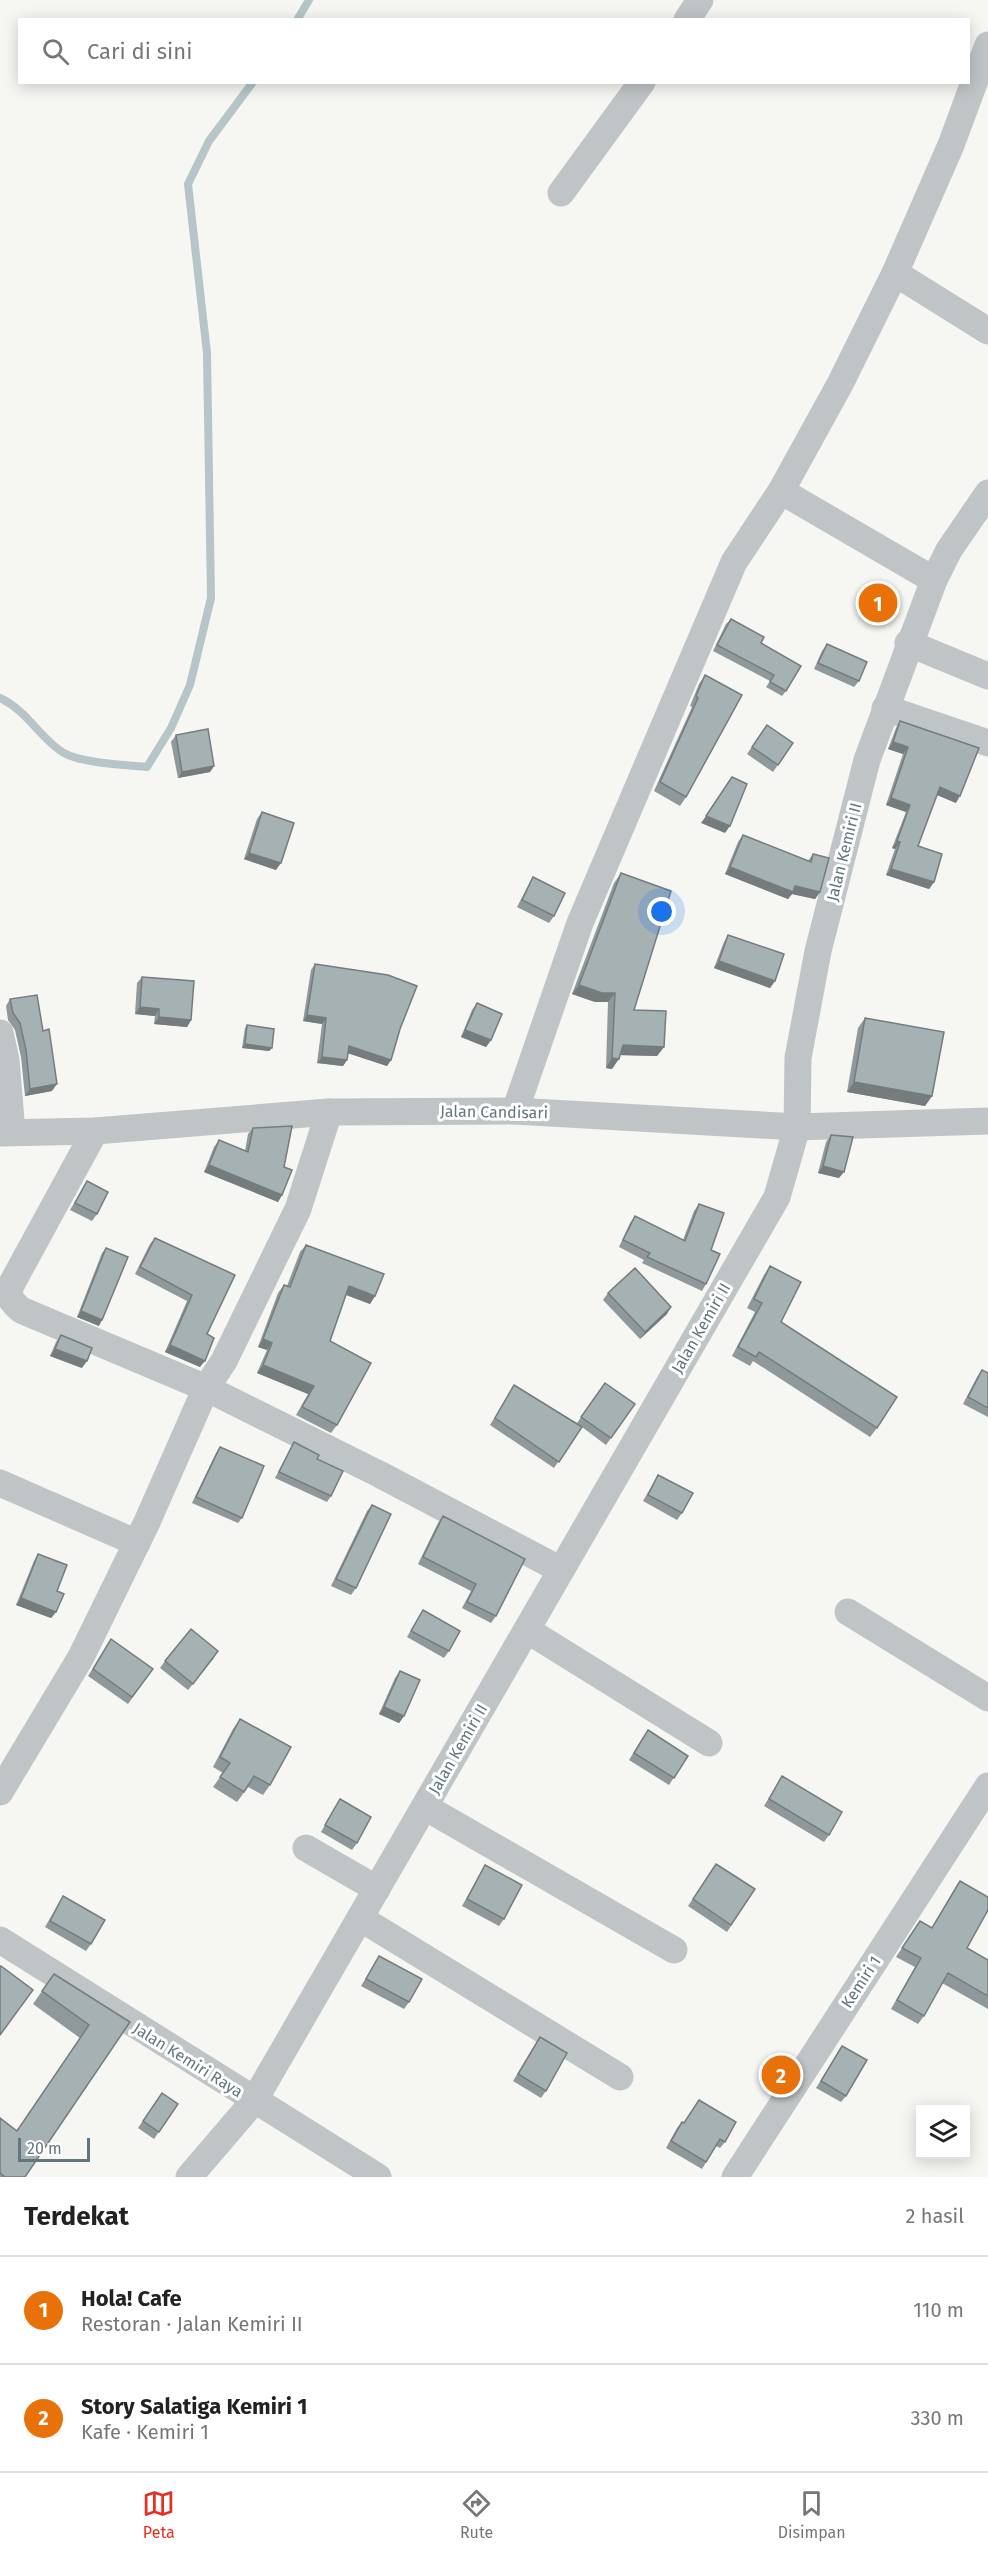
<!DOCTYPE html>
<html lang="id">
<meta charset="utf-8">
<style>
:root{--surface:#fff;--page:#f6f6f6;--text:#222;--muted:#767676;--line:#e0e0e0;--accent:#e52f23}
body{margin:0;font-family:"Fira Sans",sans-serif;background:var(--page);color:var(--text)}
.controls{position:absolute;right:18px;bottom:18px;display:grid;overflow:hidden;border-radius:0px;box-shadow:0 3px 15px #0003}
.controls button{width:54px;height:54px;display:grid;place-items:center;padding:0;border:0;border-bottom:2px solid var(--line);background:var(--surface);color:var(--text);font:30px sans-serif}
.scale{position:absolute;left:18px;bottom:15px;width:72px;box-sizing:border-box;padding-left:6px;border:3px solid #61767e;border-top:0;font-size:16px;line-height:21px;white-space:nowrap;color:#61767e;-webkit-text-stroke:4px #fff;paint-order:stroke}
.you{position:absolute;left:662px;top:912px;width:21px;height:21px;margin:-15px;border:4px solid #fff;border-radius:50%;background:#1a73e8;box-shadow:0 0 0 9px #1a73e833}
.badge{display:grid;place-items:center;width:39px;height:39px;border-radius:50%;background:var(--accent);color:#fff;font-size:20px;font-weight:700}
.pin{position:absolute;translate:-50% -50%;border:3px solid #fff;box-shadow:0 2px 6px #0006}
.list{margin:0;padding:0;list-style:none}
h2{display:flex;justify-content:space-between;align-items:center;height:78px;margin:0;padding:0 24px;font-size:26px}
h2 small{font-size:20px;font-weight:400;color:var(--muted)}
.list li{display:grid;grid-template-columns:39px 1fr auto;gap:18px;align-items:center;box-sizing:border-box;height:108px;padding:0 24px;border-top:2px solid var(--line)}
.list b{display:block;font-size:22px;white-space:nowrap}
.list p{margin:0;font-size:20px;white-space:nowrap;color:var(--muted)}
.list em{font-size:20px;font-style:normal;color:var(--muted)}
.icon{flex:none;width:33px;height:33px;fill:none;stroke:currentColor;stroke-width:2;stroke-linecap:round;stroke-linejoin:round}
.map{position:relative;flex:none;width:988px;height:2177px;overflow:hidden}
.search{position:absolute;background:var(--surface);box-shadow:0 3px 15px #0003;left:18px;right:18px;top:18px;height:66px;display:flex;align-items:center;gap:15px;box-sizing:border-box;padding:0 21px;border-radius:0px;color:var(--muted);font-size:22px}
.sheet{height:294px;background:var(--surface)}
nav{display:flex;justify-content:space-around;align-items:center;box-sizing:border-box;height:84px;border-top:2px solid var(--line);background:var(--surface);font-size:16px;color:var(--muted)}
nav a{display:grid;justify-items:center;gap:3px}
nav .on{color:var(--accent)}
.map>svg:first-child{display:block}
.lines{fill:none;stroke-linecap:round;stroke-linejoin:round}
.stream{stroke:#b6c5c7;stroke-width:8}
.street{stroke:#bfc4c7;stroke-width:27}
.wall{fill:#8f989b}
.shaded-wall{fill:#747c7e}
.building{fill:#a6b1b4;stroke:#747c7e;stroke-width:1.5}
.labels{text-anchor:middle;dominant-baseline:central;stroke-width:6;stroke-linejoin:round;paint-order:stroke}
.street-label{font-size:16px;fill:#61767e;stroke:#fff}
</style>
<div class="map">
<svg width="988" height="2177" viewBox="0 0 988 2177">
<rect width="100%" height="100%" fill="#f6f6f2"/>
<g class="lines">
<g class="stream">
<path d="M297,20l12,-20"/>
<path d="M0,698c28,13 41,42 64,55 17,10 62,12 83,14l24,-39 19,-43 21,-87 -4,-245 -19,-169 21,-43 44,-59"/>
</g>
<g class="street">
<path d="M687,20l13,-20"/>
<path d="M561,193l81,-111"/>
<path d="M895,273l93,58"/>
<path d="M781,491l153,89"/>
<path d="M908,643l80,33"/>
<path d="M885,708l103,35"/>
<path d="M0,1033l6,27 6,72"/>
<path d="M515,1111l65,-188 154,-361 47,-71 59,-107 55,-111 56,-128 37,-100"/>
<path d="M95,1131l-84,154c-4,12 1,17 10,25l185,78 173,86 182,96"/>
<path d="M0,1133l95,-2 234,-19 186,-1 282,16 191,-6"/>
<path d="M0,1483l137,60"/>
<path d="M848,1612l140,86"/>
<path d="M527,1630l182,113"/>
<path d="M0,1792l81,-135 66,-135 59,-134 18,-27 74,-152 31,-97"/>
<path d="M425,1807l249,143"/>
<path d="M306,1848l71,41"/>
<path d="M360,1918l260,159"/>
<path d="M0,1940l378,237"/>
<path d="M189,2177l65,-76 523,-904 20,-70 1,-69 20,-107 49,-191 67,-180 15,-30 39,-57"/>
<path d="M735,2177l253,-391"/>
</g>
</g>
<g class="wall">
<path d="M731,619l30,24 25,48 -4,5 -16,-9 4,-6 -57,-30 13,-27z"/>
<path d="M827,644l32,37 -5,6 -40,-18 8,-18z"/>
<path d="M705,675l-19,122 -6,9 -26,-15 38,-84 -2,-1 9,-22z"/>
<path d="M900,721l56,82 -19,-8 -19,51 16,36 -5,7 -43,-14 9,-26 -3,-1 14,-36 -20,-7 17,-51 -15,-5 8,-21z"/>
<path d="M767,725l26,18 -20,29 -26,-18z"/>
<path d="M176,735l38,31 -4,6 -32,6 -7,-36z"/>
<path d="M262,812l14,58 -32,-11 13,-40z"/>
<path d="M743,835l65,26 5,-7 7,38 -5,7 -23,-5 -4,5 -63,-25 13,-32z"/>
<path d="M621,873l13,137 30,37 -7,9 -37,-1 -8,14 -6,-1 2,-66h-13l-23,-8 42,-111z"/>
<path d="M533,877l21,39 -5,7 -32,-16 12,-23z"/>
<path d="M728,935l47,46 -5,7 -56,-20 10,-26z"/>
<path d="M315,964l85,65 -9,31 -4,6 -39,-13 -1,7 -4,6 -26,-3 5,-39 -19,-3 8,-51z"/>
<path d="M142,977l49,43 -4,7 -33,-3 1,-8 -20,-2 2,-31z"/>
<path d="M10,999l33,32 9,60 -27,5 -4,-39 -6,-27 -7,-10 -2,-14z"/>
<path d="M477,1003l14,37 -5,7 -25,-10 11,-27z"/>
<path d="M865,1018l67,78 -7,10 -78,-14 11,-64z"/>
<path d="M247,1025l25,23 -3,3 -27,-3 3,-20z"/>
<path d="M253,1128l31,39 -2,28 -4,7 -74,-30 10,-25 5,-7 26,11 3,-17z"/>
<path d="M831,1135l8,43 -21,-5 8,-31z"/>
<path d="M87,1181l10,33 -5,7 -22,-11z"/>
<path d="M699,1204l12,46 -5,34 -4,7 -60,-28 2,-3 -25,-13 11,-24 5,-7 48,24 11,-29z"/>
<path d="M155,1238l80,37 -28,59 -7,33 -35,-15 22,-51 -52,-27 15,-30z"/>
<path d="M306,1245l69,51 -5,8 -24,-9 -16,46 7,84 -6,8 -35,-18 12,-21 -51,-21 10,-23 -9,-3 20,-54 6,-8 3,1 13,-34z"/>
<path d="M106,1248l-7,78 -22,-9 25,-64z"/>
<path d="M770,1266l11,56 96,106 -7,9 -117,-76 -3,5 -18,-10 23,-44 -8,-4 17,-33z"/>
<path d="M608,1293l59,21 -27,25 -37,-39z"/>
<path d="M61,1335l21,33 -32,-12 6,-14z"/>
<path d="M982,1370l6,3v44l-25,-13 14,-27z"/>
<path d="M605,1383l30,21 -29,41 -24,-18 -28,41 -64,-43 24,-40 63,38z"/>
<path d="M294,1442l23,17 14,37 -4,6 -52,-24z"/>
<path d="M220,1447l22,71 -4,5 -46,-20 24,-50z"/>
<path d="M658,1475l24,38 -5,7 -34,-19z"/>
<path d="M372,1505l-16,83 -5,7 -20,-9 36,-75z"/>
<path d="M443,1516l53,100 -5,7 -29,-15 9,-17 -53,-27 20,-41z"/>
<path d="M38,1554l19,37 -1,21 -5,6 -35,-13 18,-44z"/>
<path d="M423,1610l26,41 -5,7 -37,-21z"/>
<path d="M111,1639l42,30 -25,35 -40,-28z"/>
<path d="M214,1658l-26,32 -28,-22 5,-7z"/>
<path d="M400,1671l4,45 -5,7 -20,-9 16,-36z"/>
<path d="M240,1719l30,66 -7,10 -15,-8 -11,15 -24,-15 10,-14 -10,-6 20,-38z"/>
<path d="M643,1737l45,19 -19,29 -40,-25z"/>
<path d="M782,1776l47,59 -5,7 -60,-36z"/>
<path d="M340,1799l17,44 -5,7 -31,-18z"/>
<path d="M716,1864l39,25 -28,43 -39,-26z"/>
<path d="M485,1865l19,54 -5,7 -37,-20 19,-34z"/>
<path d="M960,1881l7,67 21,12v49l-46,-26 -18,33 -6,8 -27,-15 24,-42 -19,-10 24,-36 12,7 22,-38z"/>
<path d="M63,1896l28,48 -5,7 -41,-24z"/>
<path d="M379,1956l30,46 -5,7 -43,-23z"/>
<path d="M54,1974l76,48 -105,155h-25v-59l17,13 63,-93 -47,-34z"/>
<path d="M540,2037l6,54 -5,7 -28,-17z"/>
<path d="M842,2046l4,50 -5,6 -25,-14z"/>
<path d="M162,2093l16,11 -24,35 -16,-11z"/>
<path d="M699,2100l26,42 -5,6 -4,-2 -14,23 -36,-21 11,-20 5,-6 2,1z"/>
</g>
<g class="shaded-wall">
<path d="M893,742l15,5 -5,7 -15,-5z"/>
<path d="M214,766l-4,6 -32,6 4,-6z"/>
<path d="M940,787l20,9 -4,7 -21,-9z"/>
<path d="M891,798l19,7 -4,7 -20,-7z"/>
<path d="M706,816l24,10 -5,7 -24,-10z"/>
<path d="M897,841l3,1 -5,7 -3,-1z"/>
<path d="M249,853l32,10 -5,7 -32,-11z"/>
<path d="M730,867l65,19 25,6 -5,7 -23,-5 -4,5 -63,-25z"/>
<path d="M891,869l43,13 -5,7 -43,-14z"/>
<path d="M719,961l56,20 -5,7 -56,-20z"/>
<path d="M579,985l36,8 -7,9h-13l-23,-8z"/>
<path d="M140,1007l19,2 -4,7 -20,-2z"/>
<path d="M307,1015l19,3 -4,6 -19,-3z"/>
<path d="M159,1017l32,3 -4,7 -33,-3z"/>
<path d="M465,1030l26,10 -5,7 -25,-10z"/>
<path d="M245,1044l27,4 -3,3 -27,-3z"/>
<path d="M623,1045l41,2 -7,9 -41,-1z"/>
<path d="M349,1046l42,14 -4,6 -43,-14z"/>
<path d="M322,1057l25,3 -4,6 -26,-3z"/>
<path d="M612,1058l7,1 -7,10 -6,-1z"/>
<path d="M854,1082l78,14 -7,10 -78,-14z"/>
<path d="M57,1084l-5,7 -27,5 5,-7z"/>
<path d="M209,1165l73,30 -4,7 -74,-30z"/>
<path d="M823,1166l21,6 -5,6 -21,-5z"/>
<path d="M349,1286l26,10 -5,8 -26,-10z"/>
<path d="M671,1307l-4,7 -27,25 5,-7z"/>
<path d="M81,1311l21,9 -3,6 -22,-9z"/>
<path d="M263,1339l9,4 -5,7 -9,-3z"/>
<path d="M170,1345l35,16 -5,6 -35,-15z"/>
<path d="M55,1349l32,12 -5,7 -32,-12z"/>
<path d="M263,1365l51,21 -6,8 -51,-21z"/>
<path d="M21,1598l35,14 -5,6 -35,-13z"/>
<path d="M384,1707l20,9 -5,7 -20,-9z"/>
</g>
<g class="building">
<path d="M731,619l33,18 -3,6 40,23 -15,25 -16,-9 4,-7 -57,-30z"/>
<path d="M827,644l40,18 -8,19 -41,-18z"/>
<path d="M705,675l37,20 -56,102 -26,-15 38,-84 -2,-2z"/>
<path d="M900,721l79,27 -19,48 -20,-9 -22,59 24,8 -8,28 -43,-13 9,-27 -3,-1 13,-36 -19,-7 17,-51 -15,-5z"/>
<path d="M767,725l26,18 -15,22 -26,-18z"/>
<path d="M208,729l6,37 -32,6 -6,-37z"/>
<path d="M732,777l15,7 -17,42 -24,-10z"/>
<path d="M262,812l32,11 -13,40 -32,-10z"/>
<path d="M743,835l68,27 2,-8 16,4 -9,34 -25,-6 -2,6 -63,-25z"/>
<path d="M621,873l50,18 -37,119 32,1 -2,36 -41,-2 -4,14 -7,-1 3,-65h-13l-23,-8z"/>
<path d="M533,877l32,16 -11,23 -32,-16z"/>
<path d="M728,935l56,19 -9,27 -56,-20z"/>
<path d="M315,964l73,11 29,11 -17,43 -9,31 -42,-14 -2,14 -25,-3 4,-39 -19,-3z"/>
<path d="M142,977l52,4 -3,39 -32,-3v-8l-19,-2z"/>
<path d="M37,995l6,36 6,-2 8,55 -27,5 -4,-39 -6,-27 -7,-10 -3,-14z"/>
<path d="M477,1003l25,11 -11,26 -26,-10z"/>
<path d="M865,1018l79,14 -12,64 -78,-14z"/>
<path d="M247,1025l27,4 -2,19 -27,-4z"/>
<path d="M292,1126l-8,41 8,3 -10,25 -73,-30 10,-25 29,12 5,-24z"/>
<path d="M831,1135l22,2 -9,35 -21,-6z"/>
<path d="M87,1181l21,11 -11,22 -22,-11z"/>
<path d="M699,1204l25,9 -13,37 9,4 -14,30 -59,-27 3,-4 -27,-13 12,-24 50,25z"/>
<path d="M155,1238l80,37 -28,59 7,4 -9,23 -35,-16 22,-50 -52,-28z"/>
<path d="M306,1245l78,29 -9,22 -26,-10 -19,55 41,22 -34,62 -35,-18 12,-21 -51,-21 9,-22 -9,-4 21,-54 6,2z"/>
<path d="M106,1248l22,9 -26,63 -21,-9z"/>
<path d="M770,1266l31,16 -20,40 116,75 -20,31 -118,-76 -3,5 -18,-10 24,-44 -8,-4z"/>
<path d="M635,1268l36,39 -26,25 -37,-39z"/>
<path d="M61,1335l31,13 -5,13 -32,-12z"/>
<path d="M982,1370l6,3v35l-20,-11z"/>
<path d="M605,1383l30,21 -24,34 -30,-21z"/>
<path d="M514,1385l68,42 -23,35 -64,-44z"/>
<path d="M294,1442l25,13 -2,4 26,12 -12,25 -52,-24z"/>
<path d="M220,1447l44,19 -22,52 -46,-21z"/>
<path d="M658,1475l35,18 -11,20 -34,-18z"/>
<path d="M372,1505l19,9 -35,74 -20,-9z"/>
<path d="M443,1516l82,43 -29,57 -29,-14 9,-18 -53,-27z"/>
<path d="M38,1554l29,11 -10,26 7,3 -8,18 -35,-14z"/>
<path d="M423,1610l37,21 -11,20 -38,-20z"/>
<path d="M191,1629l27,22 -25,33 -28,-23z"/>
<path d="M111,1639l42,30 -21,28 -39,-28z"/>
<path d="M400,1671l20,9 -16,36 -20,-9z"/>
<path d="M240,1719l51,28 -21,38 -16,-9 -10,16 -24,-15 10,-14 -10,-6z"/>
<path d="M648,1730l40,26 -14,22 -40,-25z"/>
<path d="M782,1776l60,36 -13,23 -60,-36z"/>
<path d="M340,1799l31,18 -14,26 -32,-18z"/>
<path d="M716,1864l39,25 -24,36 -38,-26z"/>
<path d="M485,1865l37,20 -18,34 -37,-20z"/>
<path d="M960,1881l28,16v13l-21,38 21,12v36l-40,-23 -24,43 -27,-16 24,-42 -19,-10 18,-27 12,7z"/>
<path d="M63,1896l42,24 -14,24 -41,-23z"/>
<path d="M379,1956l43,23 -13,23 -43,-23z"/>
<path d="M1,1966l32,24 -33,45v-67z"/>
<path d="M54,1974l76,48 -105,155h-20l-5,-4v-55l17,13 72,-106 -47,-34z"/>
<path d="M540,2037l27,16 -21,38 -28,-17z"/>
<path d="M842,2046l25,14 -21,36 -25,-15z"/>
<path d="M162,2093l16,11 -19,28 -16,-11z"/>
<path d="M699,2100l37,22 -11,20 -5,-3 -14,23 -35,-21 11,-19 2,1z"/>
</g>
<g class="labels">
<g class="street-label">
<text transform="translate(844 852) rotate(-76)">Jalan Kemiri II</text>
<text transform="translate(494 1112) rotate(1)">Jalan Candisari</text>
<text transform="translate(701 1328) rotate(-60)">Jalan Kemiri II</text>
<text transform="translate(458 1749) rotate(-60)">Jalan Kemiri II</text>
<text transform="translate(861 1982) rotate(-57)">Kemiri 1</text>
<text transform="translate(188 2060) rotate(32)">Jalan Kemiri Raya</text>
</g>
</g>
</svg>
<div class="controls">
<button><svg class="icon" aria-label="layers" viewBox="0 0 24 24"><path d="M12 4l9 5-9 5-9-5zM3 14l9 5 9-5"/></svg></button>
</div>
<div class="scale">20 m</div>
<div class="you"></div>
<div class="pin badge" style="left:878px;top:603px;background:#e8710a">1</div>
<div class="pin badge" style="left:781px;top:2075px;background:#e8710a">2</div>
<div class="search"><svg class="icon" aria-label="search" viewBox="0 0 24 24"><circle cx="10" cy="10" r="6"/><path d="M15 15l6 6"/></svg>Cari di sini</div>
</div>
<section class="sheet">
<h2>Terdekat<small>2 hasil</small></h2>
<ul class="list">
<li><span class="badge" style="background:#e8710a">1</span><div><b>Hola! Cafe</b><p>Restoran · Jalan Kemiri II</p></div><em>110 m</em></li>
<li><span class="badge" style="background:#e8710a">2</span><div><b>Story Salatiga Kemiri 1</b><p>Kafe · Kemiri 1</p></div><em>330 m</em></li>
</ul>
</section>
<nav>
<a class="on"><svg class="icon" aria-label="map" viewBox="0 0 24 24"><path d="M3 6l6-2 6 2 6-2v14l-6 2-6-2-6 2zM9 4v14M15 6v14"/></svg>Peta</a>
<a><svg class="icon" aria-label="directions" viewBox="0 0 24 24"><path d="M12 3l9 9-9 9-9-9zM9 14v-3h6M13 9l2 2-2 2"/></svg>Rute</a>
<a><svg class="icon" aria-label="saved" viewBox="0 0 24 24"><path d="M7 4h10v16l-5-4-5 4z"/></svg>Disimpan</a>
</nav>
